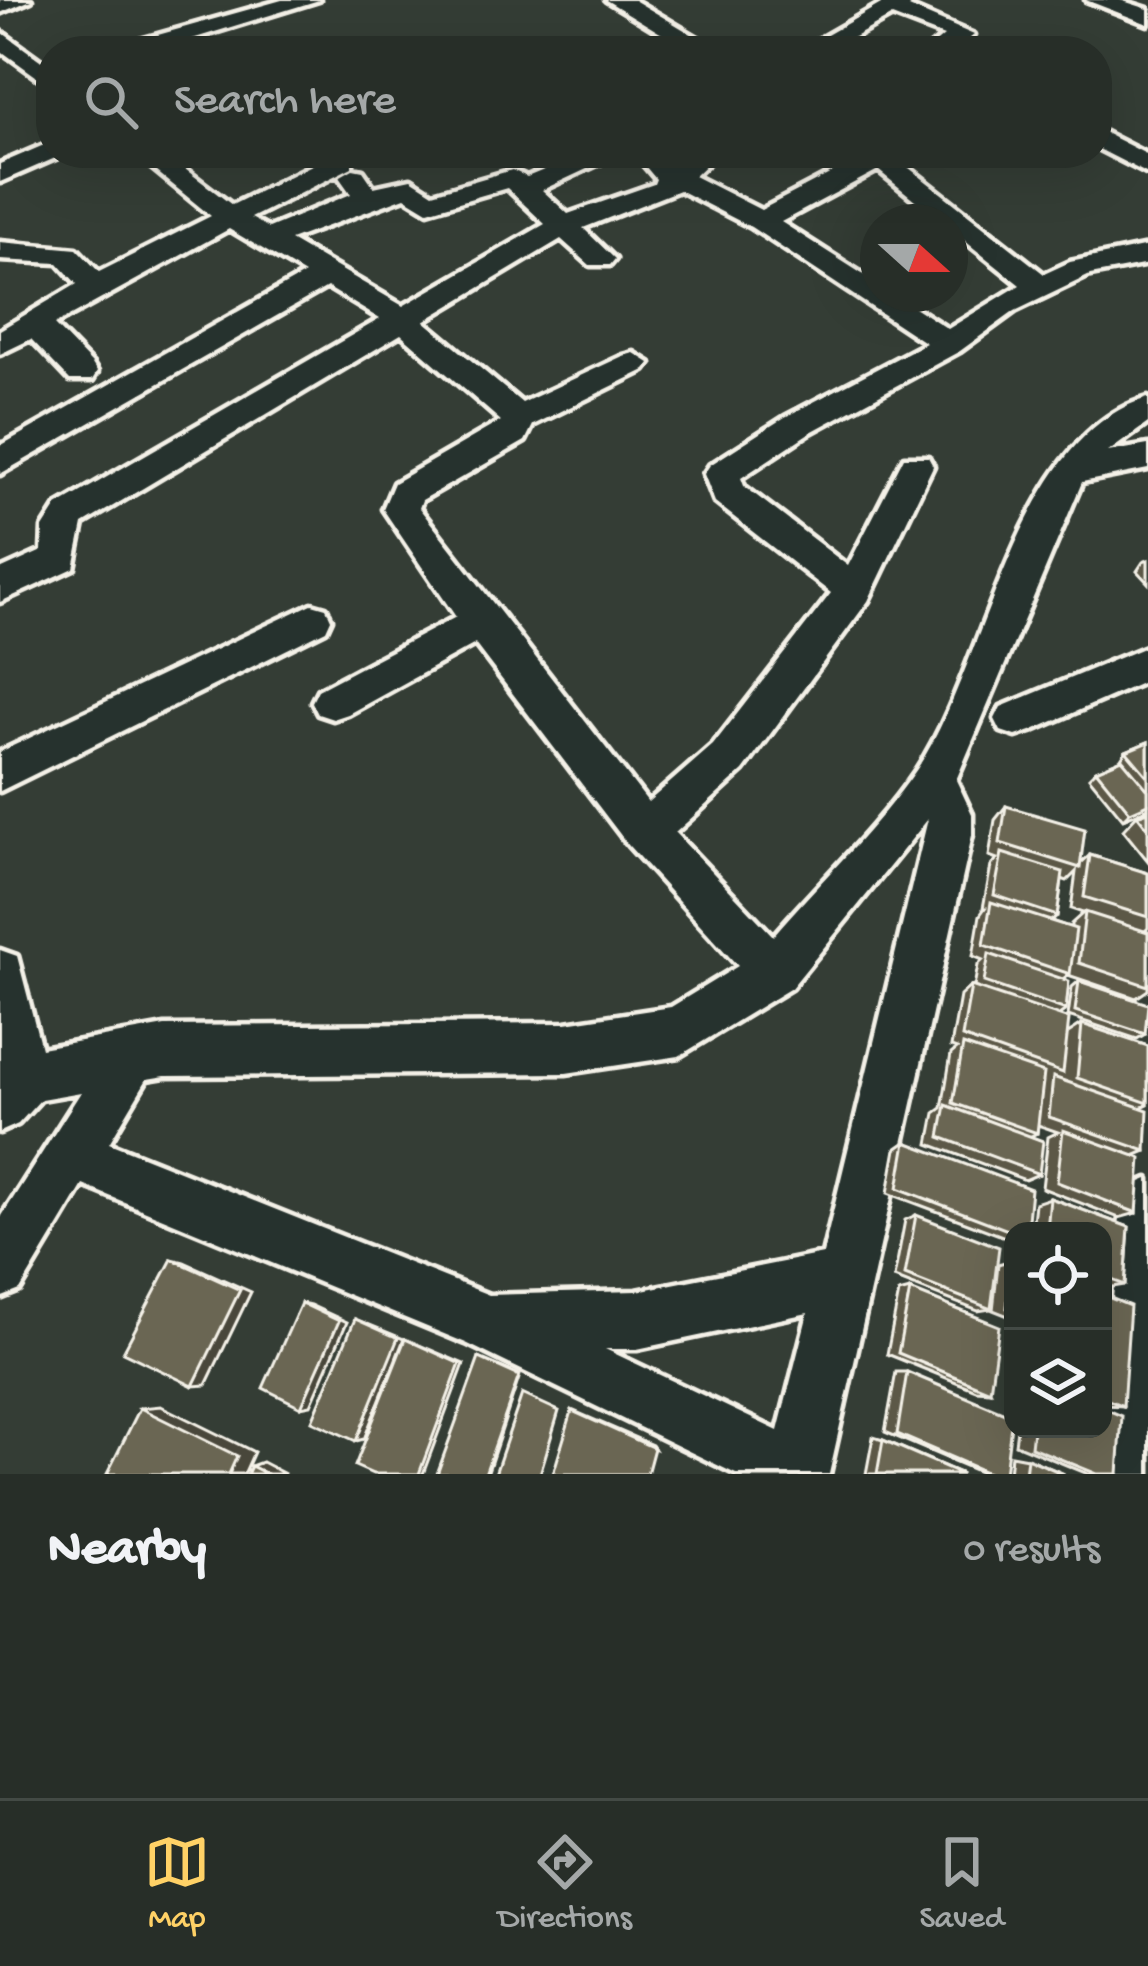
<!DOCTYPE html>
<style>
:root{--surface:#272e28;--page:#2f3630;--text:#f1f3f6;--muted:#a4a8a8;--line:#434a45;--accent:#ffd166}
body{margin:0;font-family:"Gochi Hand",sans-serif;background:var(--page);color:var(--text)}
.controls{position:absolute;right:36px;bottom:36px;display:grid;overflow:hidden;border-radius:24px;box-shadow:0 12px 48px #0002}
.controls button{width:108px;height:108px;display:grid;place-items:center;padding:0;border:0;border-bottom:3px solid var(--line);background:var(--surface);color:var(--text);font:60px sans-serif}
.compass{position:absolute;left:860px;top:204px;width:108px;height:108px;border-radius:50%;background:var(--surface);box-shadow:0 12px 48px #0002;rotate:111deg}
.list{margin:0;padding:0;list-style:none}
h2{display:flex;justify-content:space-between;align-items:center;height:156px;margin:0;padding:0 48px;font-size:51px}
h2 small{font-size:39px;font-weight:400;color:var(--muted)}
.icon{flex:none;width:66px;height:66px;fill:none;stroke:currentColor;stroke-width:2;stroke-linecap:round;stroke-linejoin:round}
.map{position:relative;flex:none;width:1148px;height:1474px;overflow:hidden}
.search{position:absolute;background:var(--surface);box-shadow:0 12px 48px #0002;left:36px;right:36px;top:36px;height:132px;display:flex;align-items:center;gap:30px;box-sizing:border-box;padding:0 42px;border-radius:48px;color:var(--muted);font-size:45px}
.sheet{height:324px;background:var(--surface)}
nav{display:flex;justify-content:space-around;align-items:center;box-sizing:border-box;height:168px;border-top:3px solid var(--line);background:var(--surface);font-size:33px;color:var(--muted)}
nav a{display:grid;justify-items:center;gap:6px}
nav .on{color:var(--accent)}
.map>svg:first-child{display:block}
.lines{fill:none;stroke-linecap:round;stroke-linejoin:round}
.street-casing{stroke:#f4f1e8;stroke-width:9}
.street{fill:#26332d;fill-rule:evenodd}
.wall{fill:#5b5847;stroke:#f4f1e8;stroke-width:3;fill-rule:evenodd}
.shaded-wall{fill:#4a473a;stroke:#f4f1e8;stroke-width:3}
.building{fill:#6a6653;stroke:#f4f1e8;stroke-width:3}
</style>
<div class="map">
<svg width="1148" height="1474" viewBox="0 0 1148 1474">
<rect width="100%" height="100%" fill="#343d35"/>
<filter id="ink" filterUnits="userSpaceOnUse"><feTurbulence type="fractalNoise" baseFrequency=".00833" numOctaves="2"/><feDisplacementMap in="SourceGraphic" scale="24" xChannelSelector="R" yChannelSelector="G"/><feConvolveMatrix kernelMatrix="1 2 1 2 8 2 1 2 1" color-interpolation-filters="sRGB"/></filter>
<g filter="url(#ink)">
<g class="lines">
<g class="street-casing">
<g id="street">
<path d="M0,0h31l-31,13z"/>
<path d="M282,0h37l-127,39 11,12h-26l-6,-7 -70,7z"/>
<path d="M606,0h28l86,51h-30z"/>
<path d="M888,0h28l-7,7 65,28 -20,16h-28l18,-15 -52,-20 -63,35h-30z"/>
<path d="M1086,0h34l28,9v15z"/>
<path d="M0,31l51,37v19l-51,-37z"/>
<path d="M1097,129l51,26v19l-51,-26z"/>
<path d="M51,142v11l9,3 -60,26v-18z"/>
<path d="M134,153h30l68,52 90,-45 -6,-7 36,2v12l-101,51 18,10 82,-34 -12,-17 14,-8 10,2 11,16 37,-8 22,14 79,-23 15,7 58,-24h36l-79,37 26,24 86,-30 2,-5 -22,-26h28l9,9 15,-9h32l-24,23 67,34 101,-53 -2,-4h30l154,121 26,-12 78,-16v18l-58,11 -75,36 -55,40 -151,82 -68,45 3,8 104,80 56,-109h24l5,9 -65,135 -125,170 -68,62 98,103c47,-55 104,-108 144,-167 70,-104 99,-334 231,-371v25l-40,29 40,-7v24l-66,13 -126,298 16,34v21l-143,639h-93l-270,-131 -383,-158 -63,105 -20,8v-79l81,-127 -40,7 -23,25 -18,8v-182l17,6 24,92 124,-22 401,-3 105,-16 67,-41 -109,-120 -154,-202 -127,70 -15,5 -15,-5 -6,-12 6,-12 138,-73 -73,-108 11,-26 107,-62 -100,-87 -318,190 -9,44 -74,34v-32l42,-19 1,-23 14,-22 323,-187 -53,-32 -327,187v-28l305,-172 -76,-45 -175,96 38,39 5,8 -5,8h-22l-39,-41 -31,15v-24l77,-46 -19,-21 -58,-3v-18l77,7 22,23 112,-56zM878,170l64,52h8v7l70,56 -72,44 -54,-35h-16v-10l-97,-62zM507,188l38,36 -142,82 -113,-66 115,-43 23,14zM679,190l72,37 175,116 -141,74 -75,48 -6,9 11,28 116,91 -118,152 -65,57 -229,-294 3,-8 103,-59 8,-16 112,-55 5,-7 -16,-10 -11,3 -101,47 -98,-82 137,-82 29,26h20l5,-6 -32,-31zM928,819l-105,435 -186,37 -148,4 -380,-152 38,-64 18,-3 401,-3 113,-17 112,-68zM808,1313l-30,118 -173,-82h32z"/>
<path d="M312,604l14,4 5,11 -5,11 -326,161v-39z"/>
<path d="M1148,646v34l-117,51 -15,5 -15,-5 -6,-12 6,-12z"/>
<path d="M1148,1179v295h-50l23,-268 8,-19z"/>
</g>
</g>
<use href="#street" class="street"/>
</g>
<g class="wall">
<path d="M1148,560v23l-11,-12 6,-9z"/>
<path d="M1148,742v66l-25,11 -34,-42 7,-7 24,-10 6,-9z"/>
<path d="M1006,806l75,57 9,-8 58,18v55l-3,3 3,1v58l-12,8 -68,-23 -5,4 3,31 -7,5 9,18 14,-9 66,22v58l-8,4 6,43 -12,5 3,57 -18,5 -77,-30 6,-51 10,-5 -20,-7 -1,8 -6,3 8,38 -14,6 -96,-36 6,-31 7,-5 9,-54 6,-5 -6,-2 9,-51 11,-10 3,1 4,-22 5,-5 -10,-4 7,-41 5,-7h-2l8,-42 6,-7 -8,-3 6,-36zM1076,872l-5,37 12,4 -12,11v4l-20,-7 6,-5 5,-37 5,2z"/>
<path d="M1148,811v50l-25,-31 14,-15z"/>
<path d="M1079,981l66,53 -8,5 -69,-23 4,-29z"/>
<path d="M906,1142l107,89v9l-125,-47 8,-44z"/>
<path d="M1050,1198l79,29 -4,58 -18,3 -4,-2v-55h-71l3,-28z"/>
<path d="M916,1215l75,94 -13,2 -84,-33 11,-58z"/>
<path d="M1012,1260l1,58 -20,-8 5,-46z"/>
<path d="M910,1290l80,101 -14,-1 -89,-36 12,-61z"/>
<path d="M1103,1295l20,111 -20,-1z"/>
<path d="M896,1372h11l98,102h-21l-99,-42z"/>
<path d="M1017,1429h86l15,45h-30l-73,-30z"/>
<path d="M873,1437l10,3 79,34h-96z"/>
<path d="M1011,1455l16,3 37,16h-55z"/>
</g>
<g class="shaded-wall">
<path d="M1148,804v4l-25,11 7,-7z"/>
<path d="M172,1259l12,3 67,30 -45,93 -13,1z"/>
<path d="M301,1303l9,2 37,17 -36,83 -10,2z"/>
<path d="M355,1319l49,20 -40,100 -8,2z"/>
<path d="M405,1339l59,25 -41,110h-4z"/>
<path d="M479,1358l41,17 -33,99h-2z"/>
<path d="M161,1406l93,46 -10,22h-15l-89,-66z"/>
<path d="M572,1410l80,35 2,3 -82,-37z"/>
<path d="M262,1462l23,12h-18l-16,-8z"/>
</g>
<g class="building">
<path d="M1148,742v35l-22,-26z"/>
<path d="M1122,759l26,31v14l-18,8 -34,-42z"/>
<path d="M1006,806l79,23 -5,39 -80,-25z"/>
<path d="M1148,811v18l-11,-14z"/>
<path d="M1002,853l61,19 -6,44 -63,-21z"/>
<path d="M1090,855l58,18v44l-64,-20z"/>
<path d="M991,902l85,27 -6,45 -86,-29z"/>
<path d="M1085,912l63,20v54l-69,-23z"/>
<path d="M989,954l80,27 -3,29 -82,-28z"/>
<path d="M1079,981l69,23 -3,30 -70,-23z"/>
<path d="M971,986l98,33 -6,54 -101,-36z"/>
<path d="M1082,1024l66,22v57l-71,-25z"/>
<path d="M963,1045l81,28 -7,60 -84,-30z"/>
<path d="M1053,1077l95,33 -2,41 -97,-34z"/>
<path d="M946,1105l97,36 -4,33 -99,-37z"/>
<path d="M1063,1130l78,28 -4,55 -80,-31z"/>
<path d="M906,1142l125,47 -4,42 -14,1 -115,-44z"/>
<path d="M1050,1198l79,29 -4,58 -22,-8v-46h-56z"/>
<path d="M916,1215l83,32 -8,62 -86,-34z"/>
<path d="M172,1259l68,31 -47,96 -70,-34z"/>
<path d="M1012,1260h1v51l-6,-3z"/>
<path d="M910,1290l89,36 -9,65 -92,-38z"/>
<path d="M1103,1295l27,11 -7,100 -20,-8z"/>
<path d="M301,1303l38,18 -38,86 -38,-19z"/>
<path d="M355,1319l43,19 -42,103 -44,-20z"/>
<path d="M405,1339l55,25 -41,110h-46l-18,-8z"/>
<path d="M479,1358l40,18 -34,98h-48z"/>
<path d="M907,1372l105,44 -7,58h-15l-93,-40z"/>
<path d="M522,1394l37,17 -19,63h-45z"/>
<path d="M140,1408l97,48 -8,18h-122z"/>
<path d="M1103,1408l19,8 -4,58h-21l-66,-27 2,-18h70z"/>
<path d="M572,1411l82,37 -7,26h-94z"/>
<path d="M883,1440l79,34h-85z"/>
<path d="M1027,1458l37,16h-39z"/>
<path d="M251,1466l16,8h-20z"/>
</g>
</g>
</svg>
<div class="controls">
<button><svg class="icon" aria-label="locate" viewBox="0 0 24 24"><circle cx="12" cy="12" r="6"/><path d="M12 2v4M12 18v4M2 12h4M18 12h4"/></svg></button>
<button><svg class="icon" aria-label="layers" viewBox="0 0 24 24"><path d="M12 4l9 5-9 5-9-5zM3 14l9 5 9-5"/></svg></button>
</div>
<svg class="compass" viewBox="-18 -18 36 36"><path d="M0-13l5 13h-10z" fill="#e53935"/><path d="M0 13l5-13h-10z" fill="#a4a8a8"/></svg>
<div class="search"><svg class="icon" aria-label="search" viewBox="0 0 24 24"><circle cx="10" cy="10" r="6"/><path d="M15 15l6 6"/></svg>Search here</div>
</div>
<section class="sheet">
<h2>Nearby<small>0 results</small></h2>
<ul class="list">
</ul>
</section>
<nav>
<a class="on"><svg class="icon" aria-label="map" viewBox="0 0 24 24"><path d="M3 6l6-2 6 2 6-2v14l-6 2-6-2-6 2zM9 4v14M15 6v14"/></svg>Map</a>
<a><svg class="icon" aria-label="directions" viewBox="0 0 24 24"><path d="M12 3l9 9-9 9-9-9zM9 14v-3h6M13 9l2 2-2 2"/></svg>Directions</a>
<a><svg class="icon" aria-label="saved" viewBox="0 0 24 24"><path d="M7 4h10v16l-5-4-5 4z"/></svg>Saved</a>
</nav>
